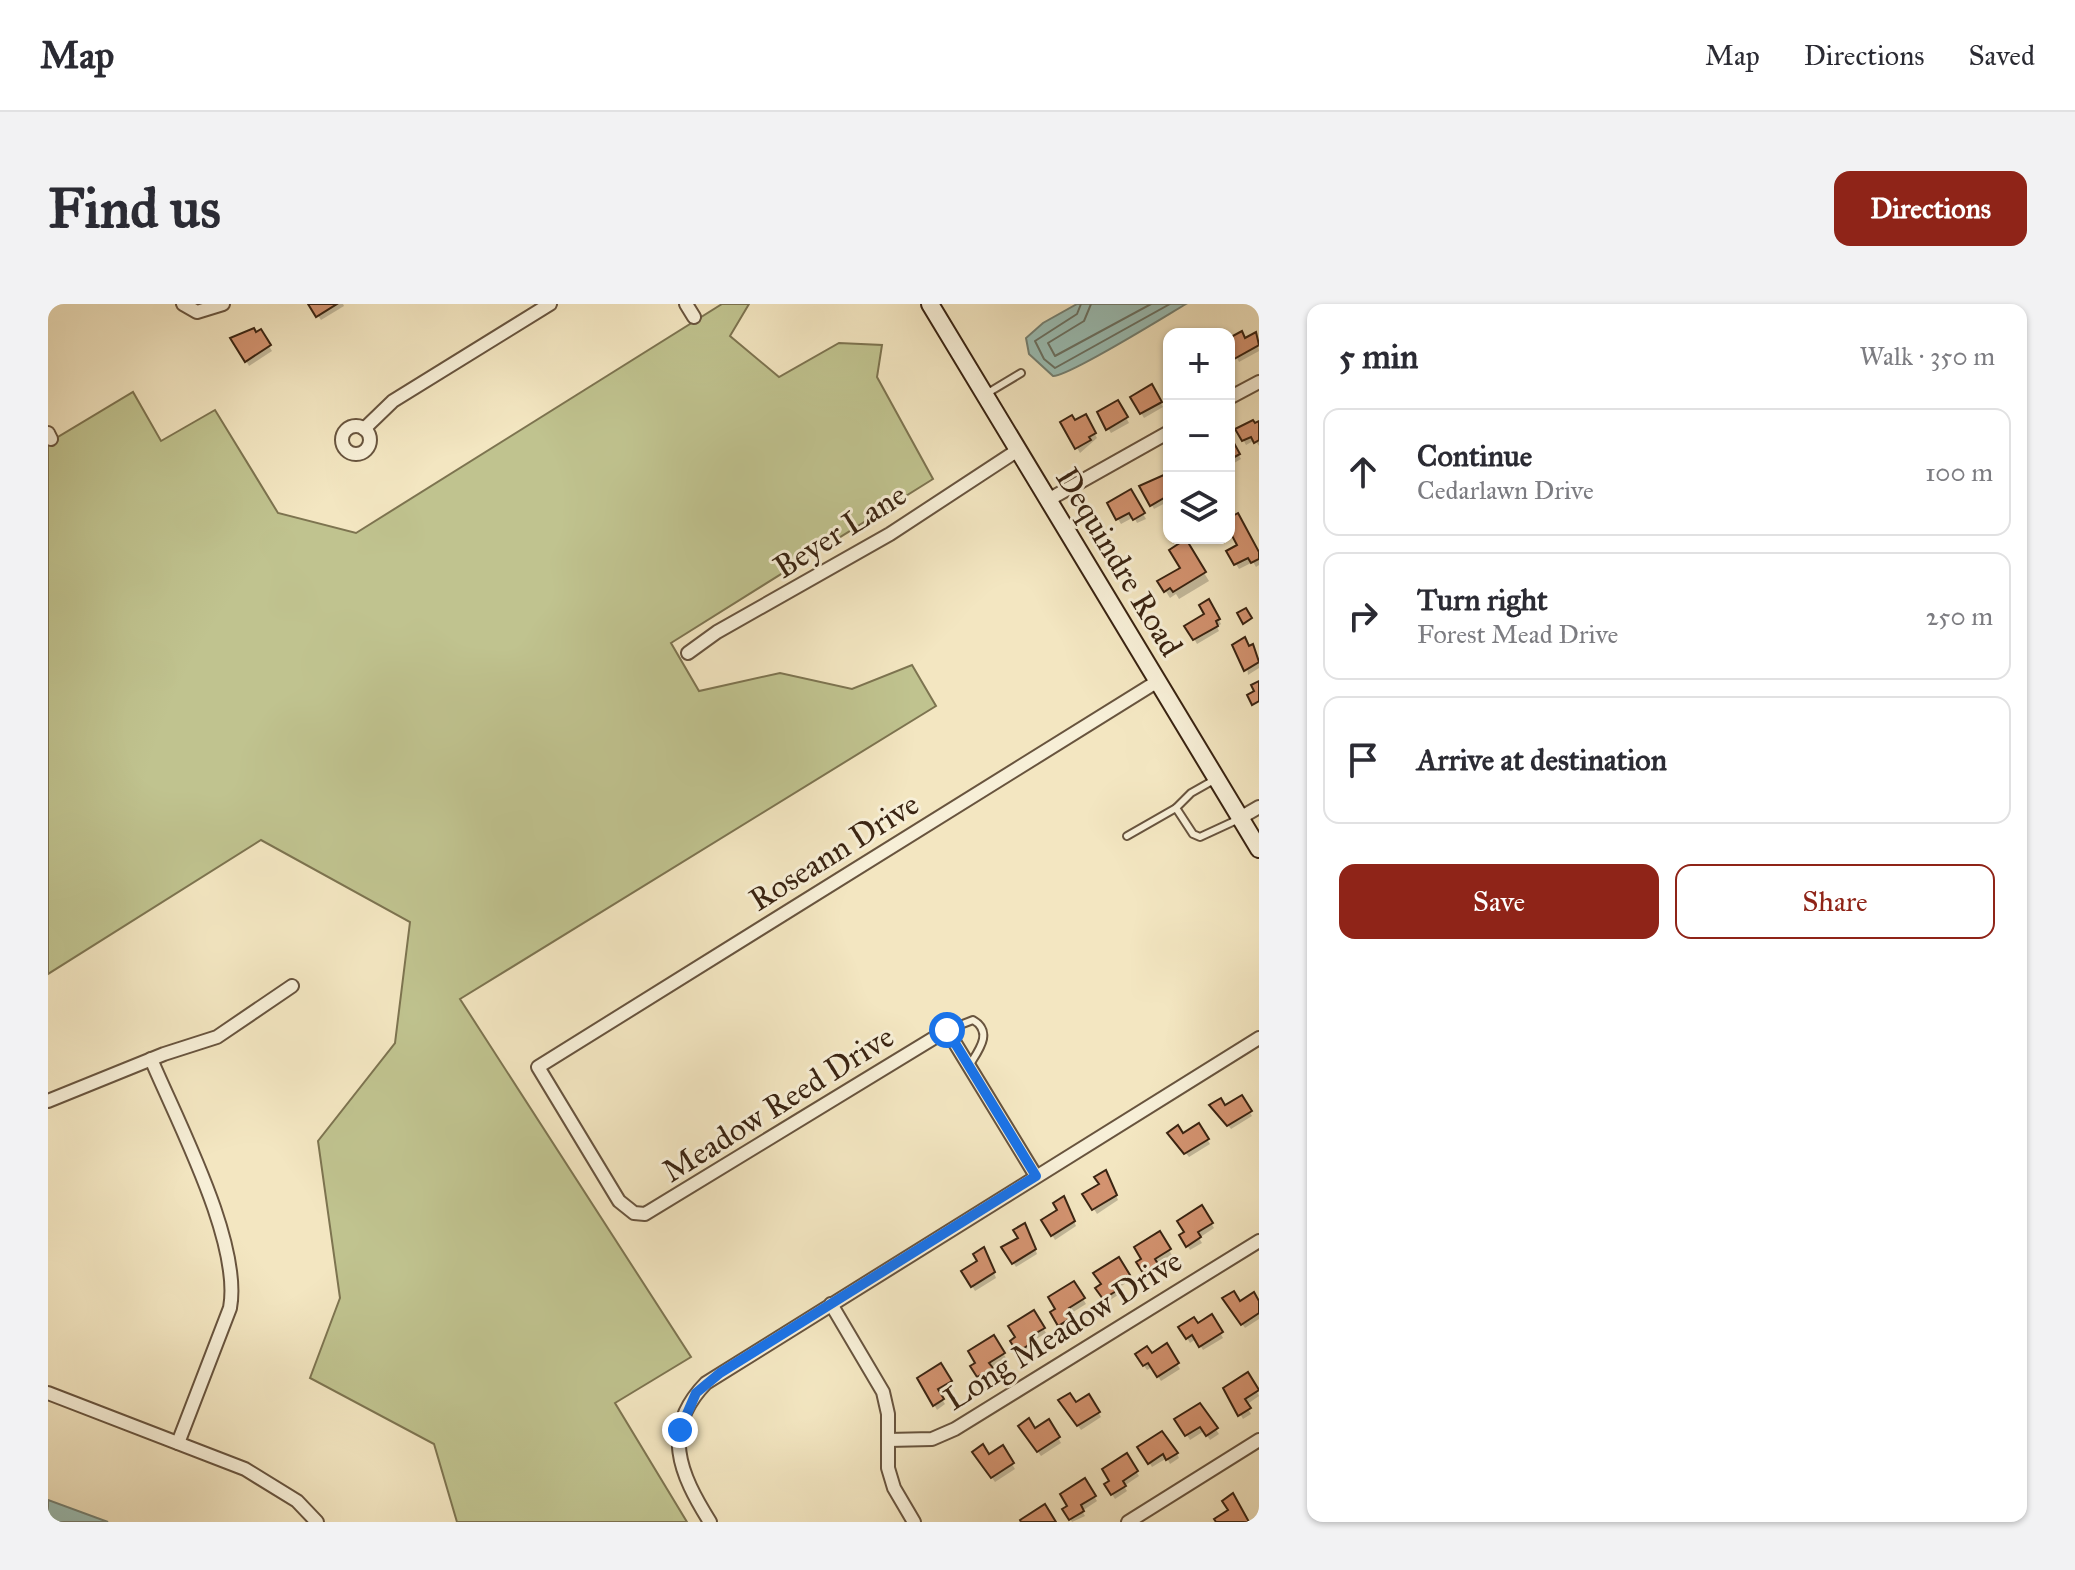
<!DOCTYPE html>
<meta charset="utf-8">
<style>
:root{--surface:#fff;--page:#f2f2f3;--text:#2b2b33;--muted:#7c7c81;--line:#e1e1e2;--accent:#8f2418}
body{margin:0;font-family:"IM FELL Great Primer",serif;background:var(--page);color:var(--text)}
.controls{position:absolute;right:24px;top:24px;display:grid;overflow:hidden;border-radius:16px;box-shadow:0 2px 6px #0004}
.controls button{width:72px;height:72px;display:grid;place-items:center;padding:0;border:0;border-bottom:2px solid var(--line);background:var(--surface);color:var(--text);font:40px sans-serif}
.stop{position:absolute;width:24px;height:24px;margin:-18px;border:6px solid #1a73e8;border-radius:50%;background:#fff}
.stop.end{background:#1a73e8;border-color:#fff;box-shadow:0 2px 8px #0008}
.list{margin:0;padding:0;list-style:none}
h2{display:flex;justify-content:space-between;align-items:center;height:104px;margin:0;padding:0 32px;font-size:34px}
h2 small{font-size:26px;font-weight:400;color:var(--muted)}
.list li{display:grid;grid-template-columns:52px 1fr auto;gap:24px;align-items:center;box-sizing:border-box;height:128px;margin:0 16px 16px;padding:0 16px;border:2px solid var(--line);border-radius:16px}
.list b{display:block;font-size:30px;white-space:nowrap}
.list p{margin:0;font-size:26px;white-space:nowrap;color:var(--muted)}
.list em{font-size:26px;font-style:normal;color:var(--muted)}
.actions{display:flex;gap:16px;padding:24px 32px}
.actions a{flex:1;padding:18px 0;border:2px solid var(--accent);border-radius:16px;text-align:center;font-size:28px;color:var(--accent)}
.actions .main{background:var(--accent);color:#fff}
.icon{flex:none;width:44px;height:44px;fill:none;stroke:currentColor;stroke-width:2;stroke-linecap:round;stroke-linejoin:round}
.map{position:relative;flex:none;width:1211px;height:1218px;overflow:hidden;border-radius:16px}
header{display:flex;align-items:center;gap:48px;box-sizing:border-box;height:112px;padding:0 40px;background:var(--surface);border-bottom:2px solid var(--line)}
header strong{font-size:38px}
nav{display:flex;gap:44px;margin-inline-start:auto;font-size:28px}
.intro{display:flex;align-items:center;justify-content:space-between;box-sizing:border-box;height:192px;padding:0 48px}
h1{margin:0;font-size:56px}
.button{padding:20px 36px;border-radius:16px;background:var(--accent);color:#fff;font-size:28px;font-weight:700}
main{display:flex;gap:48px;padding:0 48px}
aside{flex:1;background:var(--surface);border-radius:16px;box-shadow:0 2px 6px #0004}
.map>svg:first-child{display:block}
.green{fill:#c0c38f;stroke:#7d7450;stroke-width:2}
.water{fill:#9bbfb6;stroke:#748174;stroke-width:2}
.shadow{fill:#0003}
.lines{fill:none;stroke-linecap:round;stroke-linejoin:round}
.shore{stroke:#6a7264;stroke-width:2}
.building{fill:#d39370;stroke:#3a2412;stroke-width:2}
.lane-casing{stroke:#68543e;stroke-width:10}
.street-casing{stroke:#68543e;stroke-width:16}
.secondary-casing{stroke:#3a2412;stroke-width:20}
.lane{stroke:#f7efd7;stroke-width:6}
.street{stroke:#f7efd7;stroke-width:12}
.secondary{stroke:#f7efd7;stroke-width:16}
.route{stroke:#1a73e8;stroke-width:10}
.labels{text-anchor:middle;dominant-baseline:central;stroke-width:6;stroke-linejoin:round;paint-order:stroke}
.street-label{font-size:32px;fill:#3a2412;stroke:#f7efd7}
</style>
<header>
<strong>Map</strong>
<nav><a>Map</a><a>Directions</a><a>Saved</a></nav>
</header>
<div class="intro"><h1>Find us</h1><a class="button">Directions</a></div>
<main>
<div class="map">
<svg width="1211" height="1218" viewBox="0 0 1211 1218">
<rect width="100%" height="100%" fill="#f3e6c1"/>
<filter id="stains"><feTurbulence type="fractalNoise" baseFrequency=".0025" numOctaves="4"/><feColorMatrix values="0 0 0 0 .2 0 0 0 0 .09 0 0 0 0 .02 0 0 0 .5 -.17"/></filter>
<radialGradient id="worn" r=".72"><stop offset=".6" stop-color="#630" stop-opacity="0"/><stop offset="1" stop-color="#630" stop-opacity=".3"/></radialGradient>
<path class="green" d="M674,0h27l-19,32 49,41 60,-34 43,2 -5,32 56,102 -262,164 28,48 81,-18 72,16 60,-24 24,41 -476,293 231,358 -76,46 72,119h-230l-23,-78 -124,-66 30,-80 -22,-157 77,-98 15,-121 -149,-82 -213,134v-531l85,-51 28,49 54,-31 63,103 78,20z"/>
<g class="water">
<path d="M1029,0h109c-22,13 -118,73 -133,72l-24,-22 -3,-16 17,-15z"/>
<path d="M0,1196l60,22h-60z"/>
</g>
<g class="shadow">
<path d="M262,0h33l1,2 -23,14z"/>
<path d="M212,28l12,19 -23,15 -16,-27z"/>
<path d="M1193,30l3,6 11,-6 4,17 -20,11 -10,-21z"/>
<path d="M1103,83l12,20 -19,11 -12,-20z"/>
<path d="M1070,99l11,20 -18,10 -12,-20z"/>
<path d="M1037,113l12,21 -17,15 -17,-30h11z"/>
<path d="M1211,118v24l-4,-6 -9,5 -8,-15z"/>
<path d="M1181,134l12,21 -12,7z"/>
<path d="M1117,172l4,8v17l-15,8 -13,-22z"/>
<path d="M1082,188l16,27 -9,4 -3,-6 -13,7 -12,-20z"/>
<path d="M1181,217l30,34v10l-3,2 -3,-5 -14,7 -10,-17 11,-6z"/>
<path d="M1137,238l24,39 -30,18 -3,-5 -6,4 -10,-16 22,-14z"/>
<path d="M1160,298l13,22 -4,3 2,4 -22,13 -10,-18 20,-11z"/>
<path d="M1196,336l15,19v9l-11,7z"/>
<path d="M1193,793l11,19 -21,13 -19,-24 13,2z"/>
<path d="M1150,821l12,19 -21,13 -19,-24 12,2z"/>
<path d="M1060,873l10,23 -21,14 -12,-20z"/>
<path d="M1018,899l10,23 -21,14 -11,-19z"/>
<path d="M1154,904l12,20 -15,10 3,5 -12,7 -8,-14z"/>
<path d="M979,926l10,24 -21,13 -12,-19z"/>
<path d="M1111,930l13,21 -16,9 3,5 -11,8 -9,-15z"/>
<path d="M938,950l10,24 -21,13 -12,-19z"/>
<path d="M1070,956l13,20 -16,10 3,5 -11,7 -9,-14z"/>
<path d="M1025,979l13,21 -16,10 5,8 -12,7 -10,-16z"/>
<path d="M1191,999l20,2v14l-14,9 -17,-24z"/>
<path d="M985,1009l13,20 -16,10 3,5 -11,7 -9,-14z"/>
<path d="M1163,1013l12,21 -20,12 -7,-11 -6,4 -9,-15 16,-2z"/>
<path d="M945,1034l13,20 -16,10 3,5 -11,8 -9,-15z"/>
<path d="M1118,1042l14,23 -19,12 -9,-14 -5,3 -10,-15 14,1z"/>
<path d="M892,1062l13,20 -14,9 6,9 -8,6 -17,-32z"/>
<path d="M1200,1071l11,21 -13,9 5,9 -8,5 -17,-30z"/>
<path d="M1041,1093l12,20 -20,13 -18,-25h12z"/>
<path d="M1151,1102l20,28 -9,6 -6,-9 -14,9 -13,-21z"/>
<path d="M1001,1118l12,21 -20,13 -18,-25h12z"/>
<path d="M1092,1143l37,7 2,4 -9,6 -3,-6 -15,9z"/>
<path d="M954,1144l13,21 -20,13 -18,-25h12z"/>
<path d="M1078,1152l13,20 -15,10 3,5 -12,8 -9,-14z"/>
<path d="M1037,1177l12,20 -15,10 3,5 -13,6 -7,-12z"/>
</g>
<g class="lines">
<g class="shore">
<path d="M1033,0l-4,10 -42,27 9,18 11,9 115,-64"/>
<path d="M1043,0l-7,17 -36,22 7,13 96,-52"/>
</g>
</g>
<g class="building">
<path d="M260,0h29l-21,13z"/>
<path d="M206,24l2,4 5,-3 10,16 -26,17 -15,-24z"/>
<path d="M1194,27l3,7 11,-6 3,13 -25,14 -5,-21z"/>
<path d="M1104,80l10,18 -22,12 -10,-17z"/>
<path d="M1070,96l10,17 -22,13 -9,-18z"/>
<path d="M1038,110l10,19 -7,4 2,3 -16,9 -15,-27 12,-7 3,5z"/>
<path d="M1205,116l2,3 4,-2v19l-5,3 -3,-6 -9,4 -7,-12z"/>
<path d="M1181,130l11,20 -11,6z"/>
<path d="M1118,170l3,21 -19,11 -11,-20z"/>
<path d="M1083,185l14,24 -12,7 -4,-7 -13,7 -9,-17z"/>
<path d="M1190,209l21,39v7l-8,4 -3,-5 -14,7 -8,-14 11,-6 -8,-15v-12z"/>
<path d="M1138,235l20,33 -33,20 -3,-4 -6,4 -7,-11 23,-13 -11,-18z"/>
<path d="M1161,295l11,20 -4,2 2,5 -25,14 -9,-14 20,-12 -5,-9z"/>
<path d="M1198,304l6,10 -9,6 -6,-11z"/>
<path d="M1197,333l4,9 4,-2 6,18 -15,9 -12,-26z"/>
<path d="M1211,377v20l-7,4 -5,-10 7,-4 -3,-6z"/>
<path d="M1194,791l10,16 -25,15 -18,-21 12,-7 4,7z"/>
<path d="M1151,819l10,16 -25,15 -17,-21 11,-8 5,8z"/>
<path d="M1058,866l11,25 -25,15 -10,-16 17,-10 -5,-7z"/>
<path d="M1016,892l11,25 -24,15 -10,-16 16,-10 -4,-7z"/>
<path d="M1154,901l11,18 -15,9 3,5 -15,10 -7,-12 5,-3 -7,-11z"/>
<path d="M977,919l11,26 -24,15 -11,-17 17,-9 -5,-8z"/>
<path d="M1112,927l11,18 -16,10 3,5 -15,9 -7,-11 5,-3 -7,-12z"/>
<path d="M936,943l11,25 -24,15 -10,-16 16,-10 -4,-7z"/>
<path d="M1071,953l11,18 -16,9 4,6 -15,9 -8,-11 6,-4 -8,-11z"/>
<path d="M1026,977l11,17 -16,10 5,8 -16,10 -8,-14 5,-3 -7,-12z"/>
<path d="M1186,987l6,10 14,-9 5,9v12l-18,12 -19,-27z"/>
<path d="M986,1006l11,18 -16,9 3,6 -15,9 -7,-11 5,-4 -7,-11z"/>
<path d="M1164,1010l11,18 -24,15 -7,-12 -6,4 -8,-12 16,-10 4,6z"/>
<path d="M946,1031l11,18 -16,10 4,5 -16,9 -7,-11 5,-3 -7,-12z"/>
<path d="M1119,1039l12,20 -22,14 -9,-14 -5,3 -8,-12 12,-8 5,7z"/>
<path d="M893,1059l11,18 -14,8 6,10 -11,7 -16,-28z"/>
<path d="M1200,1068l11,18 -14,9 6,9 -13,8 -15,-28z"/>
<path d="M1022,1089l6,9 13,-8 11,18 -23,14 -19,-26z"/>
<path d="M1152,1099l18,25 -12,8 -6,-9 -15,9 -11,-17z"/>
<path d="M981,1114l6,10 14,-9 11,18 -23,15 -19,-26z"/>
<path d="M1114,1127l16,22 -12,7 -3,-6 -15,10 -11,-17z"/>
<path d="M935,1140l6,10 14,-9 11,18 -23,15 -19,-26z"/>
<path d="M1079,1149l11,18 -15,10 3,5 -15,9 -7,-11 5,-3 -7,-12z"/>
<path d="M1037,1174l11,18 -15,9 3,6 -15,9 -7,-11 5,-3 -7,-12z"/>
<path d="M1185,1189l16,29h-33l-2,-3 14,-9 -6,-9z"/>
<path d="M997,1200l11,18h-35l-1,-2z"/>
</g>
<g class="lines">
<g class="lane-casing">
<g id="lane">
<path d="M938,90l35,-21"/>
<path d="M1166,476l-23,13 -15,15 17,26 7,3 39,-18"/>
<path d="M1079,532l49,-28"/>
<path d="M899,726l26,-10c21,12 5,31 -4,46"/>
</g>
</g>
<g class="street-casing">
<g id="street">
<path d="M135,0l14,8 26,-8"/>
<path d="M638,0l8,13"/>
<path d="M1181,94l30,-16"/>
<circle cx="308" cy="136" r="14"/>
<path d="M316,125l29,-28 157,-97"/>
<path d="M0,129l3,6"/>
<path d="M1000,196l121,-68"/>
<path d="M640,349l29,-21 173,-98 128,-84"/>
<path d="M1192,514l19,-11"/>
<path d="M103,755c26,62 91,184 79,249l-52,135"/>
<path d="M0,797l116,-47 53,-17 75,-51"/>
<path d="M988,872l-89,-146 -302,184 -11,-1 -15,-12 -81,-134 620,-386"/>
<path d="M783,1000l52,88 5,22v54l6,20 20,34"/>
<path d="M0,1089l197,76 52,32 20,21"/>
<path d="M840,1136l44,-1 23,-10 304,-188"/>
<path d="M662,1218c-30,-48 -50,-92 -4,-139l553,-345"/>
<path d="M1080,1218l131,-82"/>
</g>
</g>
<g class="secondary-casing">
<path id="secondary" d="M882,0l329,545"/>
</g>
<use href="#lane" class="lane"/>
<use href="#street" class="street"/>
<use href="#secondary" class="secondary"/>
</g>
<g class="lines">
<path class="route" d="M632,1126l16,-37 24,-20 316,-197 -89,-146"/>
</g>
<g class="labels">
<g class="street-label">
<text transform="translate(792 227) rotate(-32)">Beyer Lane</text>
<text transform="translate(1071 258) rotate(59)">Dequindre Road</text>
<text transform="translate(786 548) rotate(-32)">Roseann Drive</text>
<text transform="translate(730 800) rotate(-32)">Meadow Reed Drive</text>
<text transform="translate(1015 1026) rotate(-32)">Long Meadow Drive</text>
</g>
</g>
<rect width="100%" height="100%" filter="url(#stains)"/>
<rect width="100%" height="100%" fill="url(#worn)"/>
</svg>
<div class="controls">
<button>+</button>
<button>−</button>
<button><svg class="icon" aria-label="layers" viewBox="0 0 24 24"><path d="M12 4l9 5-9 5-9-5zM3 14l9 5 9-5"/></svg></button>
</div>
<div class="stop" style="left:899px;top:726px"></div>
<div class="stop end" style="left:632px;top:1126px"></div>
</div>
<aside>
<h2>5 min<small>Walk · 350 m</small></h2>
<ul class="list">
<li><svg class="icon" aria-label="ahead" viewBox="0 0 24 24"><path d="M12 20V5M6 11l6-6 6 6"/></svg><div><b>Continue</b><p>Cedarlawn Drive</p></div><em>100 m</em></li>
<li><svg class="icon" aria-label="right" viewBox="0 0 24 24"><path d="M7 20v-9h11M14 6l5 5-5 5"/></svg><div><b>Turn right</b><p>Forest Mead Drive</p></div><em>250 m</em></li>
<li><svg class="icon" aria-label="arrive" viewBox="0 0 24 24"><path d="M6 21V4h12l-3 4 3 4H6"/></svg><div><b>Arrive at destination</b></div></li>
</ul>
<div class="actions"><a class="main">Save</a><a>Share</a></div>
</aside>
</main>
